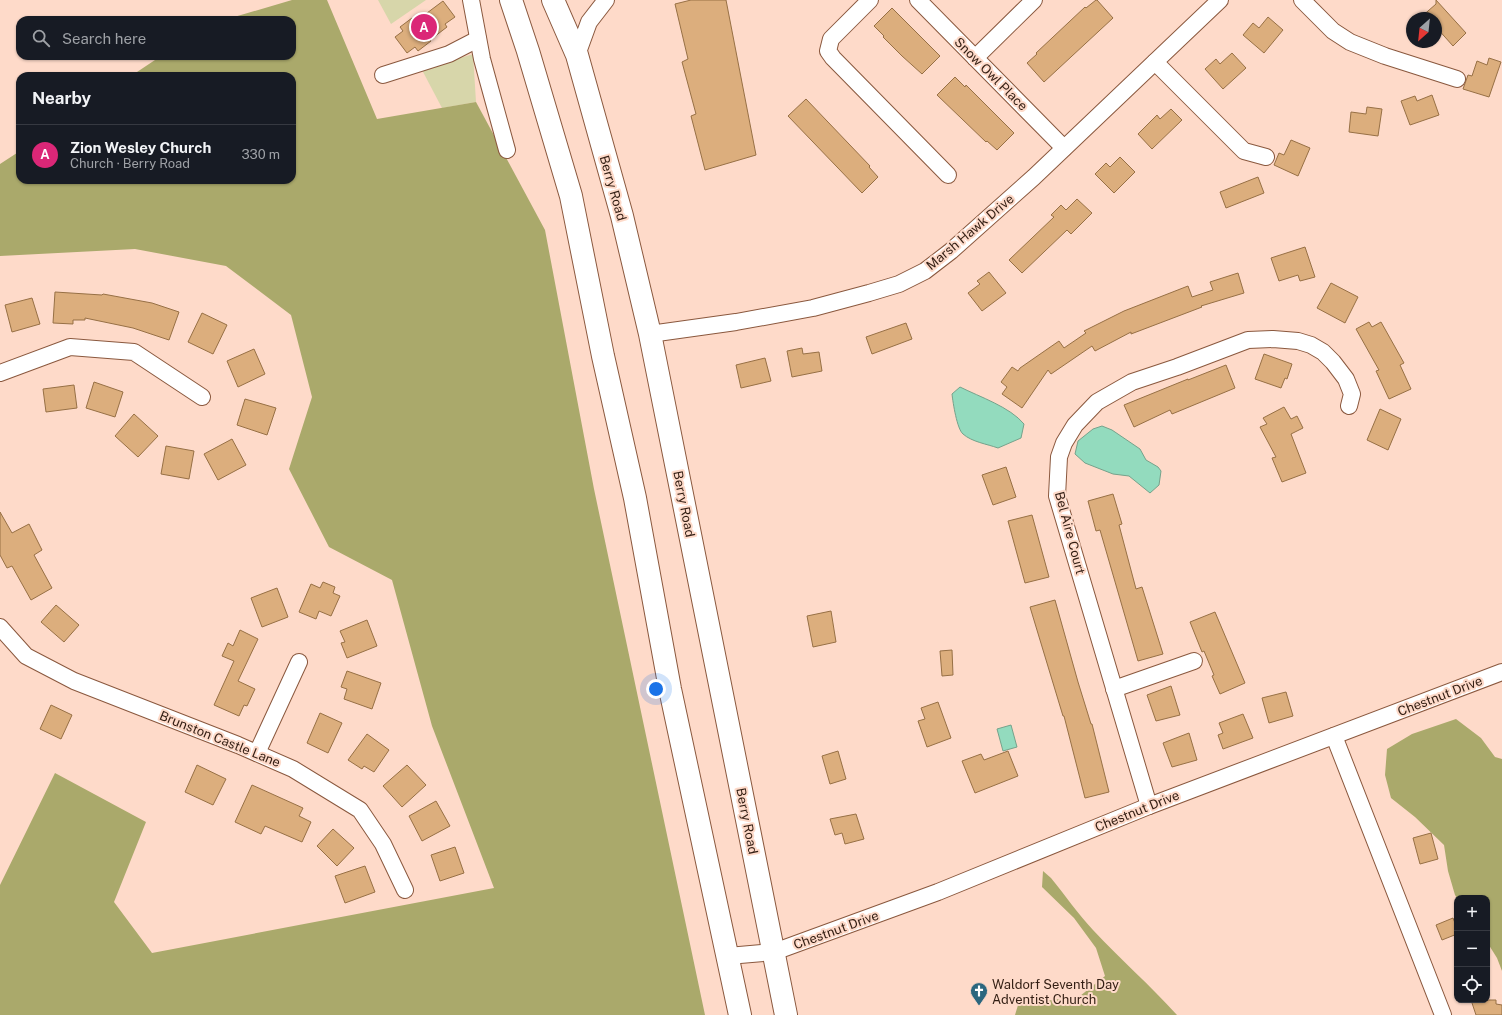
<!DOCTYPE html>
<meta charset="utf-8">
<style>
:root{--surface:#171b24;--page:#242831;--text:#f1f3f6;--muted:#9ea1a6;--line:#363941;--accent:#db2777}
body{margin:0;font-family:"Public Sans",sans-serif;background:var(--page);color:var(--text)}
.controls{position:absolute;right:12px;bottom:12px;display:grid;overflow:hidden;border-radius:8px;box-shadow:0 1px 3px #0004}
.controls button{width:36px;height:36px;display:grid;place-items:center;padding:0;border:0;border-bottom:1px solid var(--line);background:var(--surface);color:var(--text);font:20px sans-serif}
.compass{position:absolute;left:1406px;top:12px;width:36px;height:36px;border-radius:50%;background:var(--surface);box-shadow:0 1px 3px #0004;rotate:207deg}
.you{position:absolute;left:656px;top:689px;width:14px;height:14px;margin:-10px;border:3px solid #fff;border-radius:50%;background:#1a73e8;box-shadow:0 0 0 6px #1a73e833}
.badge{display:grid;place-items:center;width:26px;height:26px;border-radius:50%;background:var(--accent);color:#fff;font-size:13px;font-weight:700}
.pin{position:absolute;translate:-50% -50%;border:2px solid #fff;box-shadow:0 1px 4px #0006}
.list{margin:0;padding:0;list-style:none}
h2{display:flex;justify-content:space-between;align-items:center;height:52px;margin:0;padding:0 16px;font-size:17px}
h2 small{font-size:13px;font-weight:400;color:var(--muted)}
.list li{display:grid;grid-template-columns:26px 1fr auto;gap:12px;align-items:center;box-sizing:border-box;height:60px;padding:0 16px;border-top:1px solid var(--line)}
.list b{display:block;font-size:15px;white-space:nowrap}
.list p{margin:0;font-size:13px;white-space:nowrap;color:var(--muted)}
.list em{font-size:13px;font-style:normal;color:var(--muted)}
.icon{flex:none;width:22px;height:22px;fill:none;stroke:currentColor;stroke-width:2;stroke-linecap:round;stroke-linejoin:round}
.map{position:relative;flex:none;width:1502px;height:1015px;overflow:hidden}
.search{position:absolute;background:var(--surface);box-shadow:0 1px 3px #0004;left:16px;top:16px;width:280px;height:44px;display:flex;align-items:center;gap:10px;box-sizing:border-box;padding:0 14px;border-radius:12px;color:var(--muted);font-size:15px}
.panel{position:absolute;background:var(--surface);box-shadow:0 1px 3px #0004;left:16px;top:72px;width:280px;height:112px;border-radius:12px}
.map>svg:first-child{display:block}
.green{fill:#d7d6aa}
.forest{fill:#aaa96b}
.water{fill:#93dbbe;stroke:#76a28b}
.building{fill:#dcae7d;stroke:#977045}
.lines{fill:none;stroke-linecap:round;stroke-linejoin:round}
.minor-casing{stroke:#8a583e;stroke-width:18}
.highway-casing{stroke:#8a583e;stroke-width:24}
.minor{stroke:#fff;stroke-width:16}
.highway{stroke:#fff;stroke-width:22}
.labels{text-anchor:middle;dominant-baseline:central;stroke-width:4;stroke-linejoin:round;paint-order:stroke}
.street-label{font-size:13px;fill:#331e13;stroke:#fedac9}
.poi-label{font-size:13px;fill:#331e13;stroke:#fedac9;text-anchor:start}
</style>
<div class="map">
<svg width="1502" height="1015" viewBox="0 0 1502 1015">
<rect width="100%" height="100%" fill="#fedac9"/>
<g class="green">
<path d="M378,0h48l-35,24z"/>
<path d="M473,54l3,48 -34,6 -20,-38z"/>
</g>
<g class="forest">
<path d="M292,0h35l50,119 99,-17 69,128 49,259 111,526h-705v-130l55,-112 91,49 -32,80 38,51 342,-65 -62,-162 -40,-146 -63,-33 -40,-78 23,-72 -21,-82 -65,-49 -91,-17 -135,7v-92l20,-13v29h272v-104h-161l30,-20h131v-36h-68z"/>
<path d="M1456,719l25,19 14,19 7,2v212l-5,-13 -10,-16v-44h-30l-2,-3 -7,-24 -4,-26 -29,-28 -24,-19 -6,-23 2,-26 25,-15z"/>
<path d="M1043,871l8,7c14,17 27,36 42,52 27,29 57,55 84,85h-162l3,-10 62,-9 25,-20 -9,-28 -22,-30 -32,-31z"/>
</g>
<g class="water">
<path d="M960,387c20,10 50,20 64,37l-3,14 -23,10c-11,-4 -26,-6 -35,-14 -6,-5 -10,-31 -11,-40z"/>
<path d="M1102,426l10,4 28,19 6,11 12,7 3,4 -2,14 -9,8 -21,-17 -16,-2 -28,-11 -10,-9 3,-13 15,-12z"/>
<path d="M1011,725l6,22 -14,4 -6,-22z"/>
</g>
<g class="building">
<path d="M691,0h35l30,155 -51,15 -14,-54 5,-2 -14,-52 6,-3 -13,-55z"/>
<path d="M1096,0h1l16,18 -69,64 -17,-19 10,-9 -1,-1 49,-46 1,1z"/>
<path d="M1436,0l30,33 -13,13 -17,-19v-9h-16l16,-14z"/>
<path d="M443,1l12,16 -10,7 2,3 -17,13 1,1 -13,10 -3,-4 -8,6 -12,-16 8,-6 -3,-4 12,-9 3,4z"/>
<path d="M892,8l48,48 -18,18 -20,-18 -19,-19 1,-1 -10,-10z"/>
<path d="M1268,17l15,13 -19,23 -21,-18 10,-12 6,5z"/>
<path d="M1232,53l14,15 -23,21 -18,-20 11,-10 4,5z"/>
<path d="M1489,58l12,4 -12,35 -26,-8 5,-14 4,1 5,-15 10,4z"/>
<path d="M955,77l10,10 1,-2 48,48 -17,17 -10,-9 -1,1 -49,-47z"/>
<path d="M1432,95l7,20 -29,10 -9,-24 14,-5 2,5z"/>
<path d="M806,99l64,67 -1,1 9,10 -16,16 -74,-77z"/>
<path d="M1367,107l15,2 -4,27 -29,-4 2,-20 15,2z"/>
<path d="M1171,109l11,11 -30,29 -14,-15 19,-19 3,4z"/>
<path d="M1291,140l19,8 -12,28 -24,-11 5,-12 5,2z"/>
<path d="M1120,157l15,15 -21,21 -19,-19 11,-11 4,4z"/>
<path d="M1258,177l6,16 -38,15 -6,-16z"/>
<path d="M1077,199l15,14 -21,21 -4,-4 -45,43 -13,-13 45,-43 -3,-2 10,-10 5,5z"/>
<path d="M1305,247l10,30 -15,4 -2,-6 -19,6 -8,-23z"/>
<path d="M989,272l17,21 -24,18 -14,-18 12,-9 -3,-3z"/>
<path d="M1238,273l6,20 -43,13 1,1 -71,27v-2l-36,19 -3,-5 -41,28 -3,-4 -26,38 -20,-14 5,-7 -6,-5 11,-15 6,4 2,-3 39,-27 5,7 22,-15 -2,-2 40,-20 64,-25 4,11 21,-7 -3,-8z"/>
<path d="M1331,283l27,14 -13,26 -28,-15z"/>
<path d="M55,292l47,3 1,-1 49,9 27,9 -10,28 -36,-12 -48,-10v2h-12v4l-20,-1z"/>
<path d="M32,298l8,26 -28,8 -7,-27z"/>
<path d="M202,313l25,12 -14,29 -25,-12z"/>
<path d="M1369,322l3,5 9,-5 23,41 -4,2 11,24 -22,10 -13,-28 3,-1 -23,-41z"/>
<path d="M906,323l6,16 -40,15 -6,-17z"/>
<path d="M802,348l1,6 16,-2 3,19 -30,6 -5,-26z"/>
<path d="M254,349l11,25 -27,13 -11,-26z"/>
<path d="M1264,354l28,10 -5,15 -2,-1 -4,10 -26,-9z"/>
<path d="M765,358l6,23 -30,7 -5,-23z"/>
<path d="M1226,365l9,23 -63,26 -2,-4 -36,17 -10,-22 64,-26v1z"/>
<path d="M94,382l29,10 -8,25 -29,-9z"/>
<path d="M74,385l3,23 -31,4 -3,-23z"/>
<path d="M245,399l31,9 -9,27 -30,-10z"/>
<path d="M1284,407l7,12 6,-3 6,12 -12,6 15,39 -24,9 -10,-24 4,-1 -16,-30 7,-3 -4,-6z"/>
<path d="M1380,409l21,10 -13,31 -21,-10z"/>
<path d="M134,414l24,22 -20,21 -23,-21z"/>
<path d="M232,439l14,26 -28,15 -14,-26z"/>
<path d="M166,446l28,5 -5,28 -28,-5z"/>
<path d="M1006,467l10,30 -23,8 -11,-30z"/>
<path d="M1113,494l9,30 -3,1 17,64 6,-2 21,67 -25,7 -38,-131 -4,1 -8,-30z"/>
<path d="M0,512l12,21 17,-9 13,26 -8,5 18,33 -21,12 -19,-34 -5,2 -7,-13z"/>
<path d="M1032,515l17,62 -24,6 -17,-62z"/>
<path d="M323,582l12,5 -2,6 7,3 -9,20 -12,-5 -3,8 -17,-7 12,-28 9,4z"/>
<path d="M277,588l11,29 -26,10 -11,-29z"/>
<path d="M1055,600l23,82 13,42h1l17,68 -24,6 -21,-82h-1l-33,-109z"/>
<path d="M56,605l23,20 -15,17 -23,-20z"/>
<path d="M831,611l5,31 -23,5 -6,-31z"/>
<path d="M1215,612l30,71 -25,11 -8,-18 2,-1 -10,-24 -2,1 -12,-30z"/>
<path d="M367,620l10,26 -30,12 -6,-15 4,-1 -5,-11z"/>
<path d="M240,630l18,9 -20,42 17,8 -8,17 -3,-1 -5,11 -25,-11 20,-44 -12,-5 6,-13 5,3z"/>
<path d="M952,650l1,25 -11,1 -2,-25z"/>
<path d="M347,671l34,12 -9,26 -28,-10 3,-10 -6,-2z"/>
<path d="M1171,686l9,29 -24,6 -9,-26z"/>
<path d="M1286,692l7,24 -24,7 -7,-25z"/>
<path d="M938,702l13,36 -24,9 -9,-26 7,-2 -4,-11z"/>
<path d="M51,705l21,10 -11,24 -21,-10z"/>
<path d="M320,713l22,10 -14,30 -21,-10z"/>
<path d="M1243,714l10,24 -30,11 -5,-14 5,-2 -4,-10z"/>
<path d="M1189,733l8,27 -25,7 -9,-24z"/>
<path d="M367,734l22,16 -15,22 -10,-6 -2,3 -14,-9z"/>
<path d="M838,751l8,28 -16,5 -8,-28z"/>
<path d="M1008,751l10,25 -43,17 -13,-32 19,-7 3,6z"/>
<path d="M197,765l29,14 -13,26 -28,-13z"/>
<path d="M407,765l19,20 -24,22 -19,-21z"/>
<path d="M252,785l51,23 -4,8 12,6 -9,20 -37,-16 -4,8 -26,-12z"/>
<path d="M436,801l14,25 -28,15 -13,-25z"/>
<path d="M856,814l8,25 -19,5 -3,-11 -7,2 -5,-16z"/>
<path d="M333,829l21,19 -17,18 -20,-20z"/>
<path d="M1431,833l7,26 -18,5 -7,-26z"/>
<path d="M455,847l9,26 -24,8 -9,-26z"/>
<path d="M365,866l10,26 -30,11 -10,-27z"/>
<path d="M1453,918l4,10v6l-15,6 -6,-15z"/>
<path d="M1471,1000h25v4l6,1v10h-26z"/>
</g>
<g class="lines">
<g class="minor-casing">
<g id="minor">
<path d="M471,0l11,59 25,91"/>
<path d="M870,0l-39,39 -3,12 5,7 115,117"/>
<path d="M918,0l146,148"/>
<path d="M1302,0l31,31 17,11 35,14 72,23"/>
<path d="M577,55l12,-33 17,-22"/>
<path d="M975,58l59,-58"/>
<path d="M1155,62l89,89 22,6"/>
<path d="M383,75l66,-21 29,-15"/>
<path d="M650,334l86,-12 77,-14 56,-15 30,-9 26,-13 26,-20 83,-74 186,-177"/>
<path d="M0,373l70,-26 64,5 68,45"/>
<path d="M0,627l26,29 48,25 164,64 55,24 67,41 23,34 22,46"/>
<path d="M1114,689l80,-28"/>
<path d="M1334,736l109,279"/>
<path d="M257,753l42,-91"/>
<path d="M1149,806l-92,-310 2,-39 5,-14 11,-18 22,-23 35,-20 45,-15 71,-27 25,-1 25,2 13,4 12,7 10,10 13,17 6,15 -3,12"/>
<path d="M728,956l46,-4 164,-60 211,-86 353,-134"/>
</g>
</g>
<g class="highway-casing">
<g id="highway">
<path d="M511,0l17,51 43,145 32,160 32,142 35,191 70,326"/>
<path d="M553,0l24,55 45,161 28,118 136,681"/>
</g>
</g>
<use href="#minor" class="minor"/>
<use href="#highway" class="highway"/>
</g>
<defs>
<g id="church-pin" transform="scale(0.9)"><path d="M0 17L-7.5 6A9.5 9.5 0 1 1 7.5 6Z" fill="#2b667e" stroke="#fedac9"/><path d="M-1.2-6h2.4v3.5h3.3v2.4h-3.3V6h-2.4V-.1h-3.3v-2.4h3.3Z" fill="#fff"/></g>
</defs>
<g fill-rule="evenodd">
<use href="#church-pin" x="979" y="991"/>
</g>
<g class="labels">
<g class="street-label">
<text transform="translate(991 74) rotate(45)">Snow Owl Place</text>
<text transform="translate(613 188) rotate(74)">Berry Road</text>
<text transform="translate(970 232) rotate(-40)">Marsh Hawk Drive</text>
<text transform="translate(684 504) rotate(79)">Berry Road</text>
<text transform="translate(1070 533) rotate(75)">Bel Aire Court</text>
<text transform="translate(1440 696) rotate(-21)">Chestnut Drive</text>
<text transform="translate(220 739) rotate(22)">Brunston Castle Lane</text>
<text transform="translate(1137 811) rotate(-22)">Chestnut Drive</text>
<text transform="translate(747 821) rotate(79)">Berry Road</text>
<text transform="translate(836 930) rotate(-20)">Chestnut Drive</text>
</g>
<g class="poi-label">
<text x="992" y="984">Waldorf Seventh Day<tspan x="992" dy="15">Adventist Church</tspan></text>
</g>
</g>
</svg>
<div class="controls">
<button>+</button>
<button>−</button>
<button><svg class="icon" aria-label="locate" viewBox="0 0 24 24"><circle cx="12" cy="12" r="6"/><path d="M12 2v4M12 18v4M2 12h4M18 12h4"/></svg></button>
</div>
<svg class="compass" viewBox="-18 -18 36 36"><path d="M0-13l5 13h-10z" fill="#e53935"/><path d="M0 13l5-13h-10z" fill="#9ea1a6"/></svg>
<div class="you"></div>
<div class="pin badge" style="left:424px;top:27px">A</div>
<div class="search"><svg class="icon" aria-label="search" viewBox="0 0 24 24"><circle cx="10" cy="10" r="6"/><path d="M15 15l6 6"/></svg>Search here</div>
<section class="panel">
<h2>Nearby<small></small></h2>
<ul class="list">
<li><span class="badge">A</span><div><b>Zion Wesley Church</b><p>Church · Berry Road</p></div><em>330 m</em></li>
</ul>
</section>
</div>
